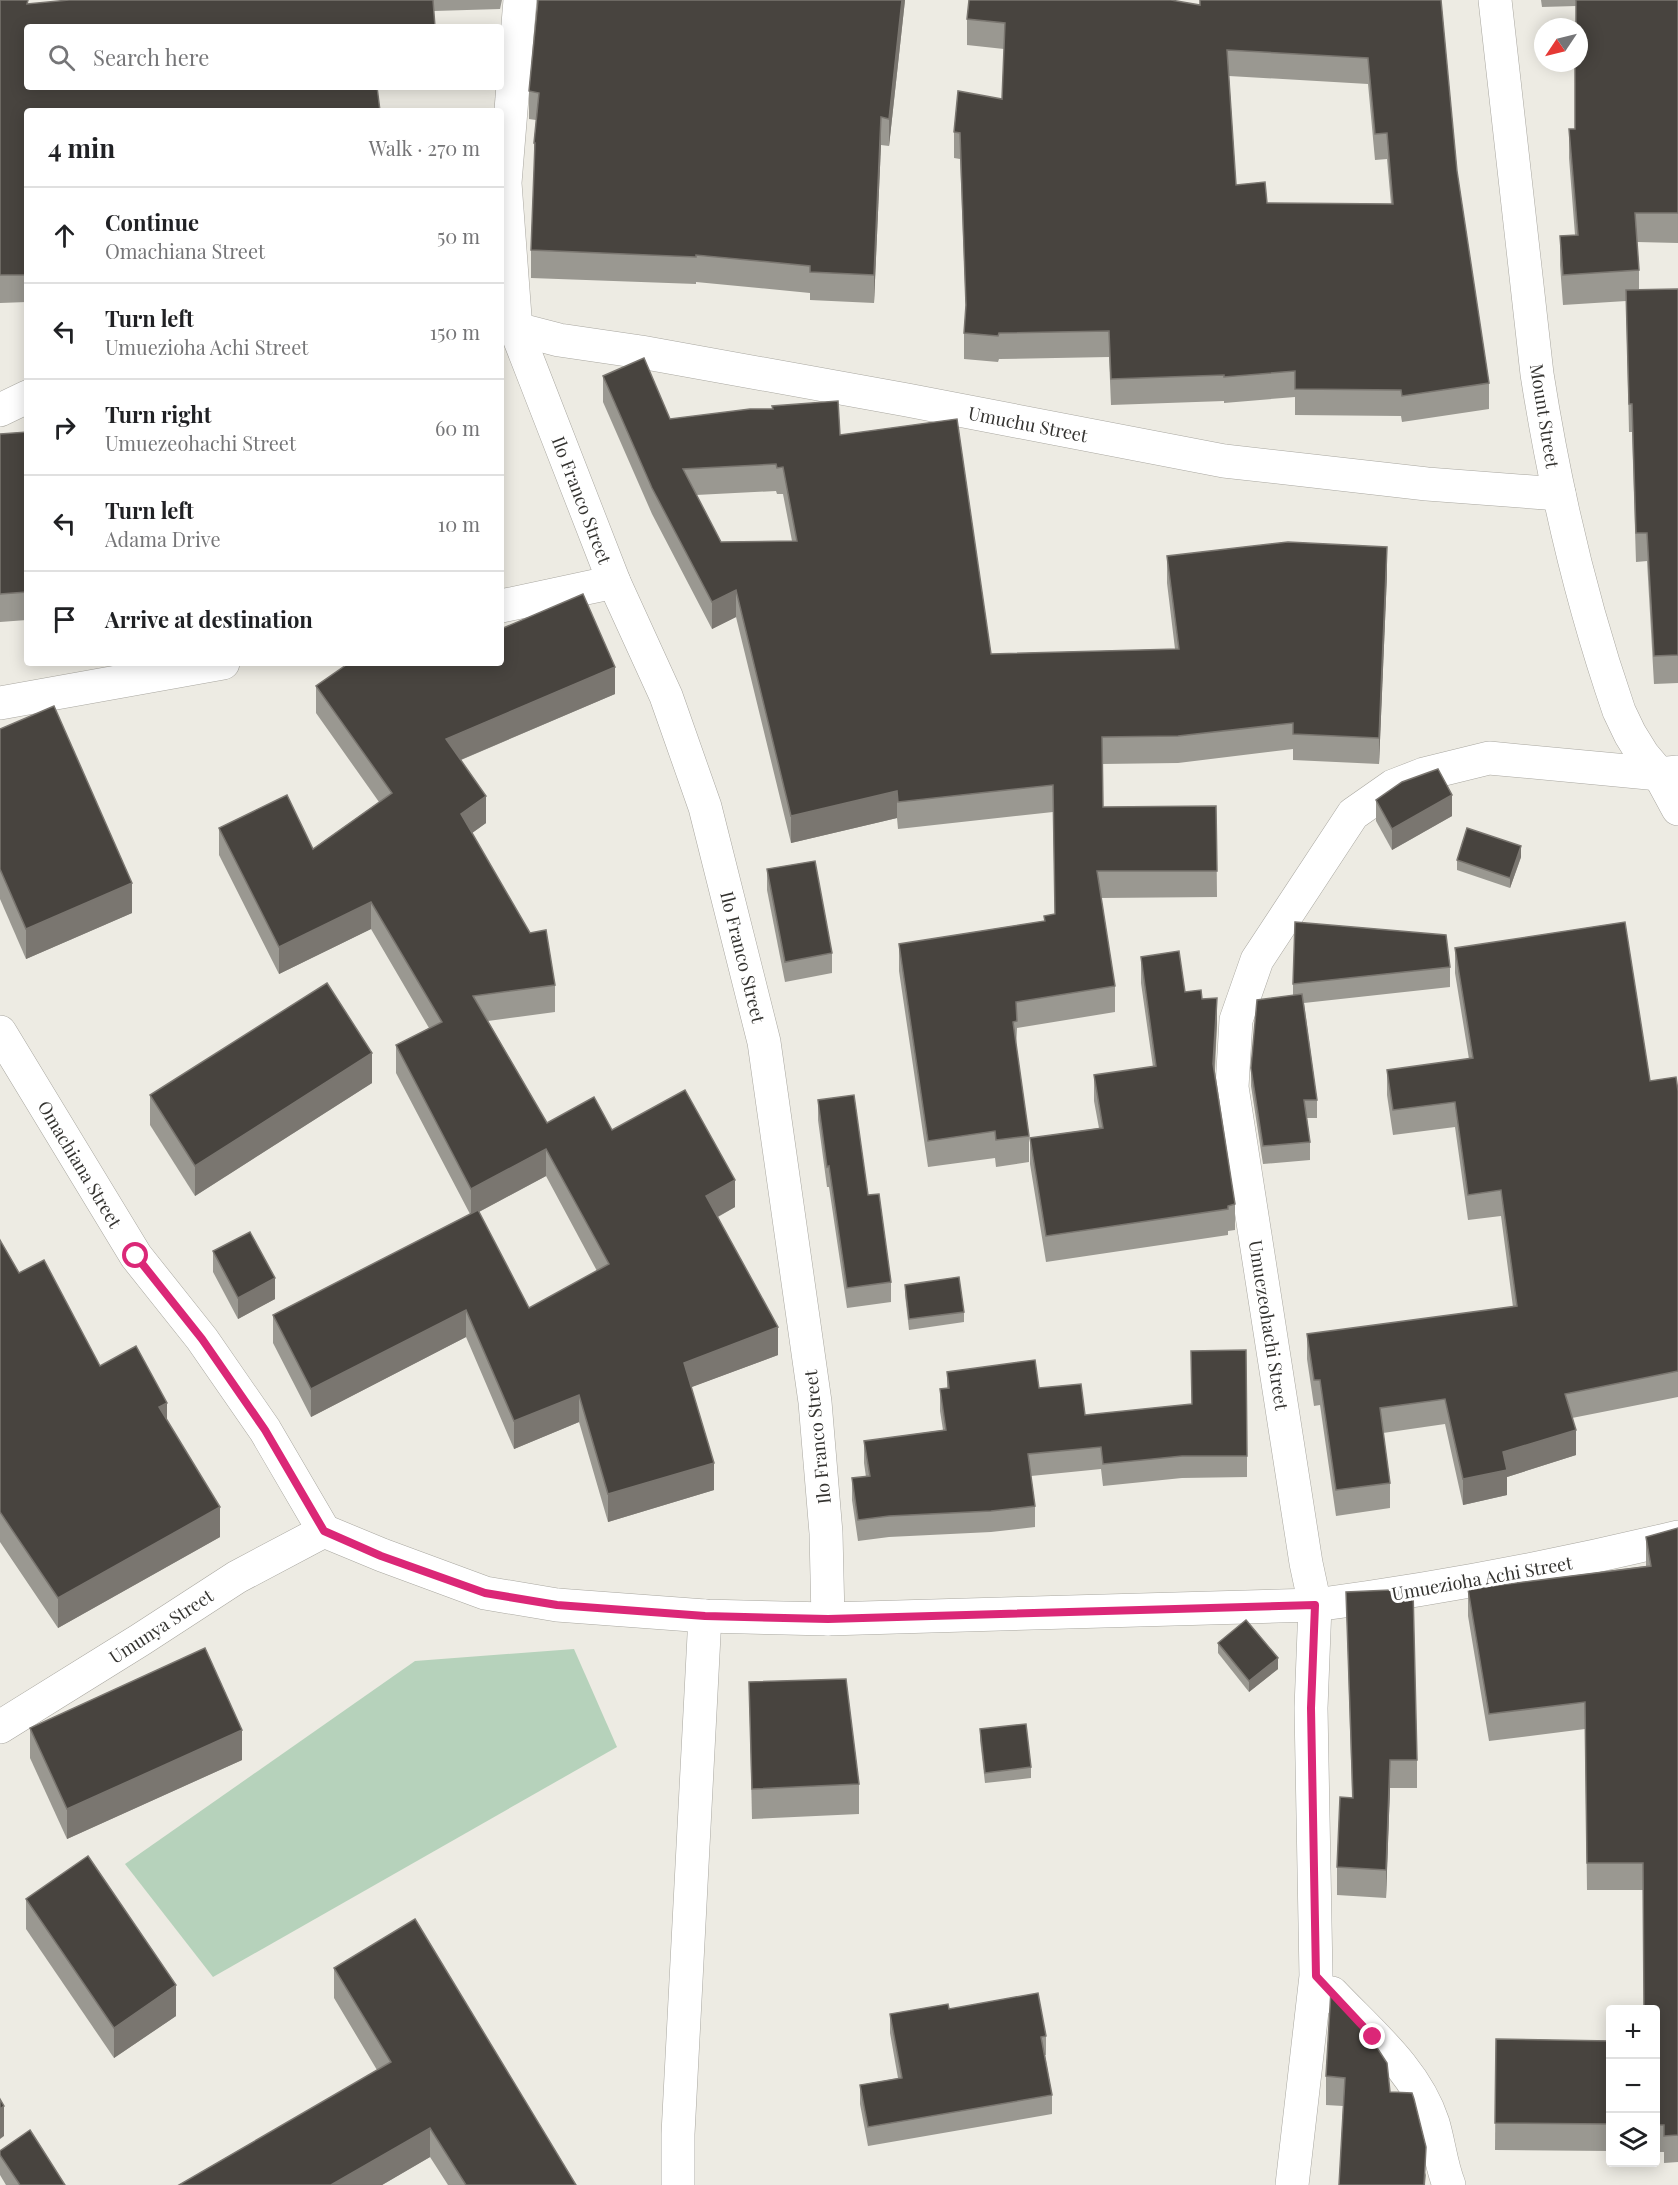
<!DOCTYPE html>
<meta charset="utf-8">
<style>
:root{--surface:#fff;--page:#f2f2f2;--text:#202124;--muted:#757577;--line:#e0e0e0}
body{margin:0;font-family:"Playfair Display",serif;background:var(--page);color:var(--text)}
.controls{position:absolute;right:18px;bottom:18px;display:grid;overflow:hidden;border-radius:6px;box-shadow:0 3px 15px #0003}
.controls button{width:54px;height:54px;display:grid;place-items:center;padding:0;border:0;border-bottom:2px solid var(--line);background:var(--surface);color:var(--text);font:30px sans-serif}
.compass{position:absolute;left:1534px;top:18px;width:54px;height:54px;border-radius:50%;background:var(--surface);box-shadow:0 3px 15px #0003;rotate:235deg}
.stop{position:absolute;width:18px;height:18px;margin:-14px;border:4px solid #db2777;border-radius:50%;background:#fff}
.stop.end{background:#db2777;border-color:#fff;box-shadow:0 2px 6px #0008}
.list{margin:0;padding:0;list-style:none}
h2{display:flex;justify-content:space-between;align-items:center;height:78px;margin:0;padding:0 24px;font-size:26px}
h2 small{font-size:20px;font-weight:400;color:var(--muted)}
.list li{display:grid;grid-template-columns:39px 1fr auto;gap:18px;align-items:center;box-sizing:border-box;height:96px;padding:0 24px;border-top:2px solid var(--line)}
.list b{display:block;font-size:22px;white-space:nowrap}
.list p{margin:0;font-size:20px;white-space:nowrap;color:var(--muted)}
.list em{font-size:20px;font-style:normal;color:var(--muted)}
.icon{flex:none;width:33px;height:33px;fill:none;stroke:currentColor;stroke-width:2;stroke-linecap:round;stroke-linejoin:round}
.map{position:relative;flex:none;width:1678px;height:2185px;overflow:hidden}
.search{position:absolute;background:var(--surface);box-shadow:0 3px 15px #0003;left:24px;top:24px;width:480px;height:66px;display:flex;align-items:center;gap:15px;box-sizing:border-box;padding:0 21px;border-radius:6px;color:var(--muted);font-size:22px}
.panel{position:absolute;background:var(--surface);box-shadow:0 3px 15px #0003;left:24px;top:108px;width:480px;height:558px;border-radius:6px}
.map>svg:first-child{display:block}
.green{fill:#b6d2bb}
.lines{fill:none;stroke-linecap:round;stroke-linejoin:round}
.street-casing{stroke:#a9a7a0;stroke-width:34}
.street{stroke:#fff;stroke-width:33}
.wall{fill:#9a9891;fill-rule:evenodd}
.shaded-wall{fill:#7a7670}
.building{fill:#48443f;stroke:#7a7670;stroke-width:1.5;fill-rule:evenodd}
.route{stroke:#db2777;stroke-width:8}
.labels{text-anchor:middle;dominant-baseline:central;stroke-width:6;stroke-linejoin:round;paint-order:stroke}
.street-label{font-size:18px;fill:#343330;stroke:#fff}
</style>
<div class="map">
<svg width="1678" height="2185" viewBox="0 0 1678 2185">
<rect width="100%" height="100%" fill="#edebe3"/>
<path class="green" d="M574,1649l43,98 -404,230 -88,-113 290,-203z"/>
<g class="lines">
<g class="street-casing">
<g id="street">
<path d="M520,0l-15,183 11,147 98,252 52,114 39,111 59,235 51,360 11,131 2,86"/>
<path d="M1495,0l42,374c18,115 44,227 82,337l11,23 13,21 16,19 19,35"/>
<path d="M501,325l58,15 82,12 266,48 317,61 203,23 132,10"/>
<path d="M0,410l27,-13"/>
<path d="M501,606l113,-24"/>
<path d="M0,703l223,-40"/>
<path d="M0,1032l136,224 66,83 63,91 59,101"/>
<path d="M324,1531l58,24 103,38 72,12 148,11 123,3 487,-14c122,-16 243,-39 363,-68"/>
<path d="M0,1727l140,-87 97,-63 87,-46"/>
<path d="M1332,1993c37,39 84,77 101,130 6,20 8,42 16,62"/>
<path d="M678,2185v-51l27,-518"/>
<path d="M1292,2185l24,-209 -5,-268 4,-103 -9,-42 -74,-476 4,-67 21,-60 96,-146 40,-28 31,-12 65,-16 170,16 19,-2"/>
</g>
</g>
<use href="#street" class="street"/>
</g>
<g class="wall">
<path d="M0,0l28,4 41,-4h433l-2,9 -66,2 -407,100v191l-27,1z"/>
<path d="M537,0h368l-16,146 -8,-1 -7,158 -64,-3v-7l-114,-11v2l-165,-6v-28l3,-80v-27l2,-23 -7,-1v-28l9,-86z"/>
<path d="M1441,0l16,171 32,212v26l-87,13 -1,-6 -106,-1v-18l-71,6v-2l-113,4 -2,-48 -110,2 -1,3 -34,-3v-26l2,-20 -6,-154 -6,-1v-26l48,-33 2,-50 -37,-4v-26l233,-14zM1229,76l139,8 7,76 12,-1 4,45 -124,-1 -31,-18z"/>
<path d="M1541,0h137v243l-41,-1 2,28v20l39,-1v394l-24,1 -7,-123 -11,1 -4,-130h-3l-3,-131 -63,4 -3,-40v-29l15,-1 -6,-77v-29h6l1,-123 -34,1z"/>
<path d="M603,376l67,43 170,16 151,219 184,-5 -8,-66v-27l220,18 -8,190 -86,-4v-11l-115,14 -76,1 1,43 113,-1 1,91 -116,1 14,88v26l-98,16 -1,20 13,88v26l-33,5 -1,-9 -67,9 -29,-196v-27l145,-23v-5l11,-2 -2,-102 -155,17 -1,-11 -106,25 -55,-226 -24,12 -60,-115 -49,-112zM776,491l1,3h6l9,47 -71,1 -25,-47z"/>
<path d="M27,432v188l-27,2v-188z"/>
<path d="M316,686l299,8 -154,66 25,63 -14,10 83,152v27l-67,9 59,102 65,7 123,77 -17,10 60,138 -87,32 23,103 -106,32 -29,-100 -65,27 -48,-112 -155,80 -38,-74v-28l197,-101 -74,-141v-28l33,-17 -58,-99 -92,45 -60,-119v-27l94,21 66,-47 -63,-89zM546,1176l51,95 -68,37 -50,-96z"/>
<path d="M0,729l132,184 -106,46 -26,-60z"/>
<path d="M1376,800l76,16 -60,34 -16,-29z"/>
<path d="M1521,857l-11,31 -53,-18v-10z"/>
<path d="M767,869l65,84v20l-47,9 -18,-92z"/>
<path d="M1455,948l195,133 28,10v306l-106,21 4,37 -69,22v18l-44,10 -18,-81 -62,9 7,50v25l-54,8 -16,-111 -6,1 -7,-47v-25l206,-27 -12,-91 -33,4 -13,-93 -62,8 -6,-40v-25l82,-11 -14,-86z"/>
<path d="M1141,957l44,35 17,7 15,24 -2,48 20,133v26l-7,1v4l-182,27 -16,-98v-26l69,-10 -5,-27v-26l59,-8 -12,-84z"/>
<path d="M1450,967v20l-146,16 13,97v18h-10l3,24v18l-47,4 -12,-78v-18l42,-73v-11z"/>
<path d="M372,1083l-177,113 -45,-71v-30z"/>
<path d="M818,1100l50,95 23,87v20l-44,6 -18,-121h-2l-9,-67z"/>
<path d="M0,1240l19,33 81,93 67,54 53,117 -162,91 -58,-86z"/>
<path d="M213,1251l62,48 -37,20 -25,-47z"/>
<path d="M905,1285l59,27v10l-55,8 -4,-35z"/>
<path d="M947,1372l92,16 46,27 162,41v21l-65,1 -79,8 -2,-17 -70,7 4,30v21l-44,5 -102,5 -31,4 -6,-41v-22l14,-1 -2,-14v-22l79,-11 -3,-19v-22l7,-1z"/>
<path d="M1678,1528v634l-14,1v-11h-8v-142l-13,-120h-56l-2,-161 -96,12 -21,-125v-27l178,-23v-29z"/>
<path d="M1346,1592l71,168v28h-27l-4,110 -49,-3v-28l15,-69z"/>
<path d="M1218,1643l60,26 -29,23 -31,-39z"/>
<path d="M749,1682l110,102v30l-107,5z"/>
<path d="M30,1728l212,32 -175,79 -37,-81z"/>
<path d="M980,1729l51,38v11l-46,5 -5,-43z"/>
<path d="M26,1899l150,117 -62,42 -88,-129z"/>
<path d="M334,1968l242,217h-128l-18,-28 -48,28h-203l198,-115 -43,-72z"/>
<path d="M1331,1990l59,102 36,83 -1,10h-86l4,-79 -17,-1v-29z"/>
<path d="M949,2009l97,27v19h-1l7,40v19l-184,32 -8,-42v-19l38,-7 -8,-45v-19z"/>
<path d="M1496,2039l115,2v110l-116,-1z"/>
<path d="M0,2155l65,30h-59l-6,-10z"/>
</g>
<g class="shaded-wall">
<path d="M902,0h3l-16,146v-27z"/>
<path d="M881,117v28l-7,158v-28z"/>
<path d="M1387,547v27l-8,190v-26z"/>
<path d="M736,590v27l-24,12v-27z"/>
<path d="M615,667v27l-169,72v-27z"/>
<path d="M897,791v27l-106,25v-27z"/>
<path d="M1452,795v21l-60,34v-21z"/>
<path d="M486,796v27l-25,18v-27z"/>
<path d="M1521,846v11l-11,31v-10z"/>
<path d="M132,883v30l-106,46v-30z"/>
<path d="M371,902v27l-92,45v-27z"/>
<path d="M1217,998v25l-4,67v-26z"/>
<path d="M372,1053v30l-177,113v-30z"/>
<path d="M546,1149v27l-75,40v-27z"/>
<path d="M735,1180v27l-29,16v-27z"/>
<path d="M275,1278v21l-37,20v-21z"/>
<path d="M466,1310v27l-155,80v-28z"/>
<path d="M778,1327v28l-94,35v-27z"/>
<path d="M579,1395v27l-65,27v-28z"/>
<path d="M167,1403v30l-8,-26z"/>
<path d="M1576,1430v25l-69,22v18l-44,10v-26l40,-27z"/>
<path d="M714,1463v27l-106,32v-28z"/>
<path d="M220,1507v30l-162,91v-30z"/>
<path d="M1278,1658v11l-29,23v-11z"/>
<path d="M242,1730v30l-175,79v-30z"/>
<path d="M1390,1760v28l-4,110v-28z"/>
<path d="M176,1985v31l-62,42v-30z"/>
<path d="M4,2106v30l-4,3v-30z"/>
<path d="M430,2128v29l-48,28h-51z"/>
</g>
<g class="building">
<path d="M0,0h28l-1,4 42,-4h364l2,27h-408v60h350l3,24h-353v164h-27z"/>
<path d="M538,0h364l-13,119 -8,-2 -7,158 -64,-3v-6l-114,-11v2l-165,-7 4,-107h-1l5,-50 -10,-2z"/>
<path d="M969,0h202l29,5v-5h241l16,171 32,212 -87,13 -1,-6 -106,-1v-18l-71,6v-2l-113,4 -2,-48 -110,2 -1,3 -34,-3 2,-28 -6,-172 -6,-1 4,-41 44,8 3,-76 -38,-4zM1227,50l141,8 7,76 12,-1 6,71 -126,-1 -2,-21 -29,3z"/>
<path d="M1576,0h102v213h-43l4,57 -76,5 -3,-39 18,-1 -9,-106h6v-66h4v-36h-3z"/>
<path d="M1678,289v366l-24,1 -7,-123h-11l-4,-129h-3l-3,-114z"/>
<path d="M644,358l26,61 80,-10h23l-1,-3 66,-5 2,34 117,-16 34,235 188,-5 -12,-93 121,-14 99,5 -8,191 -86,-4v-11l-115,13 -76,1 1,70 113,-1 1,65h-120l18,115 -99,16 1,19 -4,1 16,114 -33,4 -1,-9 -67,10 -29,-197 146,-23 -1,-5 11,-2 -2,-129 -155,17 -1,-11 -106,25 -55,-226 -24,12 -60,-114 -49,-112zM776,464l1,4 6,-1 14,74 -76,1 -38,-73z"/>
<path d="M27,432v160l-27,2v-160z"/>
<path d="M583,594l32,73 -169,72 40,57 -25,18 69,119 16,-3 9,55 -82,11 74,127 47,-26 18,33 73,-40 50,90 -29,16 72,131 -94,36 30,100 -106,31 -29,-99 -65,26 -48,-111 -155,79 -38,-74 205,-105 51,98 80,-44 -63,-115 -75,40 -75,-144 46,-23 -71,-120 -92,45 -60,-119 68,-33 26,54 79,-56 -76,-107 33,-23h152v-34z"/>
<path d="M54,706l78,177 -106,46 -26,-60v-140z"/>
<path d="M1438,769l14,26 -60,34 -16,-29 26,-18z"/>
<path d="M1467,828l54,18 -11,32 -53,-18z"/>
<path d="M815,861l17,92 -47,9 -18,-93z"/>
<path d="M1295,922l151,13 4,32 -157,17z"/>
<path d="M1625,922l25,159 26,-4 2,14v280l-113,23 11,36 -73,22 4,18 -44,9 -18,-80 -65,9 10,75 -54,7 -16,-110h-6l-7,-46 210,-28 -16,-116 -33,5 -13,-93 -62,8 -6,-40 86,-12 -18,-110z"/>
<path d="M1179,951l6,41 16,-2 1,9 15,-1 -4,66 22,140 -7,2v3l-182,27 -16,-98 73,-10 -9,-53 62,-9 -15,-109z"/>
<path d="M327,983l45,70 -177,113 -45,-71z"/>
<path d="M1302,994l15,106h-13l6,42 -47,4 -12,-78 6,-68z"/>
<path d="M854,1095l14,100 11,-1 12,88 -44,6 -18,-122 -2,1 -9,-67z"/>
<path d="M250,1232l25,46 -37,20 -25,-47z"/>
<path d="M0,1240l19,33 25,-13 56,106 36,-20 31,57 -8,4 61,100 -162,91 -58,-86z"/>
<path d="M959,1277l5,35 -55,7 -4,-34z"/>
<path d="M1246,1350l1,106h-65l-79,8 -2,-17 -73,7 7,52 -44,5 -102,5 -31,4 -6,-42 18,-2 -6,-35 82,-11 -6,-41 9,-1 -2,-16 88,-12 4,28 42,-4 4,31 107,-11 -1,-53z"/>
<path d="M1678,1528v607l-14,1v-11h-8v-115h-12l-1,-147h-56l-2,-161 -96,12 -21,-125 183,-23 -5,-29z"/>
<path d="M1413,1589l4,171h-27l-4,110 -49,-3 3,-70 13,1 -7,-206z"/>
<path d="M1246,1620l32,38 -29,23 -31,-38z"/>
<path d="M205,1648l37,82 -175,79 -37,-81z"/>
<path d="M846,1679l13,105 -107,5 -3,-107z"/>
<path d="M1026,1724l5,43 -46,6 -5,-44z"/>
<path d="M88,1856l88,129 -62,43 -88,-129z"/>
<path d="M415,1919l161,266h-110l-36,-57 -99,57h-152l212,-123 -57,-94z"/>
<path d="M1331,1990l28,30 28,43 3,29 22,1 2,6 12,48 -2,38h-85l6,-107 -19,-2z"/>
<path d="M1038,1993l8,43 -5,1 11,58 -184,32 -8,-42 42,-7 -12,-64 58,-10 1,5z"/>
<path d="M1496,2039l115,2v83l-116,-1z"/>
<path d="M0,2099l4,7 -4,3z"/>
<path d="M30,2130l35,55h-45l-20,-30v-4z"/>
</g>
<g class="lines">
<path class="route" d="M136,1256l66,83 63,91 59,101 57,25 104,37 72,12 148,11 123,3 487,-14 -4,103 5,268 57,61"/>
</g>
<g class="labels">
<g class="street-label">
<text transform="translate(1545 416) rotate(81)">Mount Street</text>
<text transform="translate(1028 424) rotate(11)">Umuchu Street</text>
<text transform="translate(582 500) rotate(69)">Ilo Franco Street</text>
<text transform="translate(743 957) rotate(76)">Ilo Franco Street</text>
<text transform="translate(80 1164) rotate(59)">Omachiana Street</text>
<text transform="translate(1269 1325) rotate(81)">Umuezeohachi Street</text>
<text transform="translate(817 1437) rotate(-96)">Ilo Franco Street</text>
<text transform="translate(1482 1578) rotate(-10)">Umuezioha Achi Street</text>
<text transform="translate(161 1626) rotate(-33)">Umunya Street</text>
</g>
</g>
</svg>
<div class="controls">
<button>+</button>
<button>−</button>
<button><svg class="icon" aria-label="layers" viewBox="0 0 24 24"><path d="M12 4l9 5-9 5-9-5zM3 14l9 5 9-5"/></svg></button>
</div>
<svg class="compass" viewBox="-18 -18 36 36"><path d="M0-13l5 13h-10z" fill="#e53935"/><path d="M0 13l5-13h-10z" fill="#757577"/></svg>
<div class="stop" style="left:136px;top:1256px"></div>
<div class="stop end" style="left:1373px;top:2037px"></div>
<div class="search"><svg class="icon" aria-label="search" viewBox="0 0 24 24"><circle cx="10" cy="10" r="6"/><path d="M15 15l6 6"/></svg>Search here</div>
<section class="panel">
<h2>4 min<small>Walk · 270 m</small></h2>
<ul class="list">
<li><svg class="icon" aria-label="ahead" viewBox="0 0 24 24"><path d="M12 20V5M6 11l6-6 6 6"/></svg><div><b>Continue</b><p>Omachiana Street</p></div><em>50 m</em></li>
<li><svg class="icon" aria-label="left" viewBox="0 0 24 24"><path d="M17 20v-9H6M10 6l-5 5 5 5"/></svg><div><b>Turn left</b><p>Umuezioha Achi Street</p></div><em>150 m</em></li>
<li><svg class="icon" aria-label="right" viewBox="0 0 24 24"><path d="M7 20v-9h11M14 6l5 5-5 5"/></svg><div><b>Turn right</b><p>Umuezeohachi Street</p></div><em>60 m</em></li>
<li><svg class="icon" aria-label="left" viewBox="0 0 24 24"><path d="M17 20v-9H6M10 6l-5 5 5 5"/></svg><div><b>Turn left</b><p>Adama Drive</p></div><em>10 m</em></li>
<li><svg class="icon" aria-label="arrive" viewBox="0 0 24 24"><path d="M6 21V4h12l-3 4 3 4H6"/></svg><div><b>Arrive at destination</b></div></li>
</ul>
</section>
</div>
